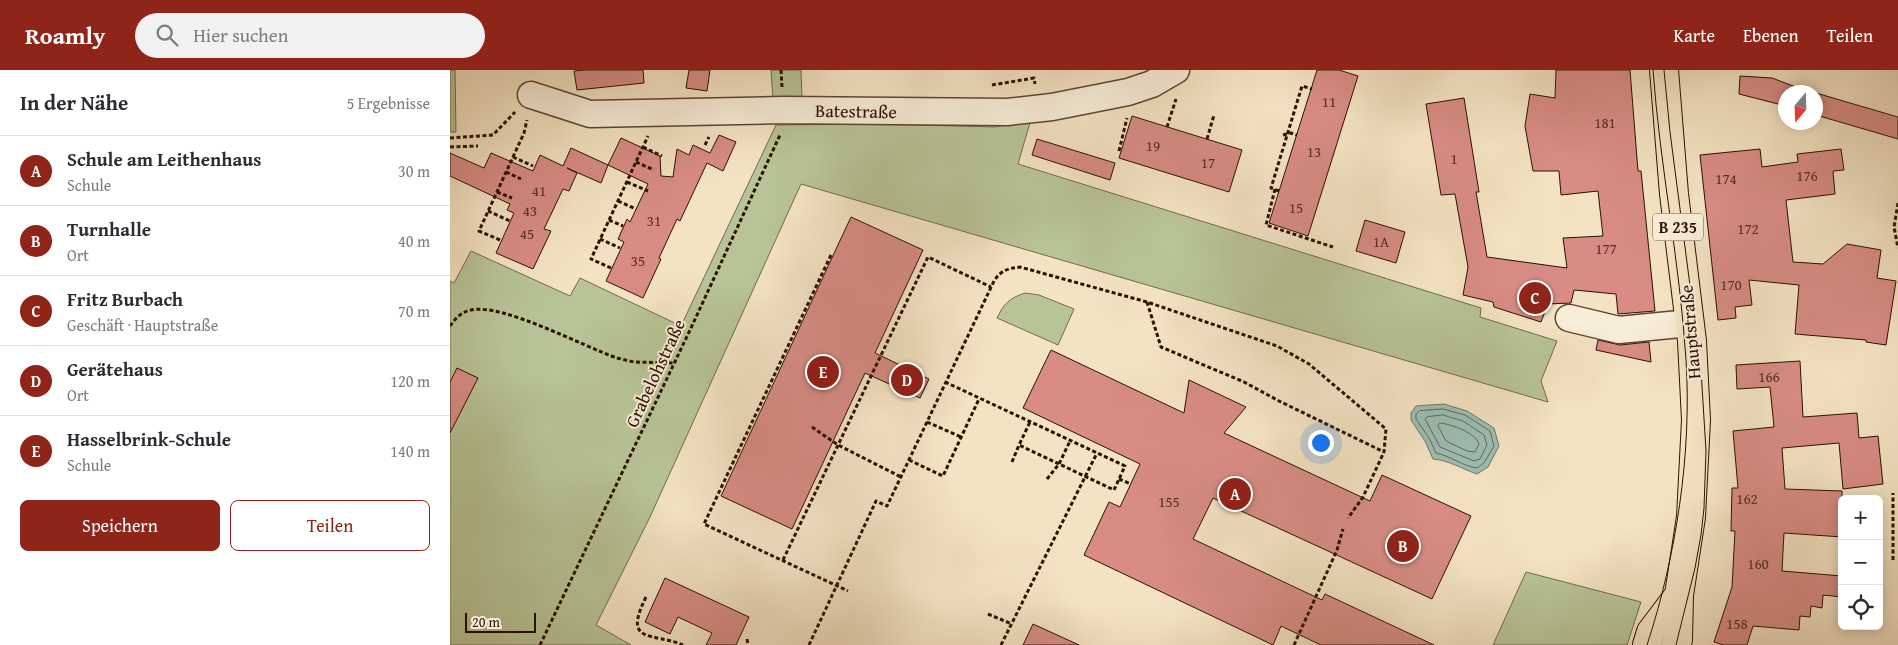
<!DOCTYPE html>
<html lang="de">
<meta charset="utf-8">
<style>
:root{--surface:#fff;--page:#f2f2f3;--text:#2b2b33;--muted:#7c7c81;--line:#e1e1e2;--accent:#8f2418}
body{margin:0;font-family:"Gentium Book Plus",serif;background:var(--page);color:var(--text)}
.controls{position:absolute;right:15px;bottom:15px;display:grid;overflow:hidden;border-radius:8px;box-shadow:0 2px 12px #0003}
.controls button{width:45px;height:45px;display:grid;place-items:center;padding:0;border:0;border-bottom:1px solid var(--line);background:var(--surface);color:var(--text);font:25px sans-serif}
.compass{position:absolute;left:1328px;top:15px;width:45px;height:45px;border-radius:50%;background:var(--surface);box-shadow:0 2px 12px #0003;rotate:199deg}
.scale{position:absolute;left:15px;bottom:12px;width:71px;box-sizing:border-box;padding-left:5px;border:2px solid #2b1000;border-top:0;font-size:14px;line-height:18px;white-space:nowrap;color:#2b1000;-webkit-text-stroke:4px #f8edd8;paint-order:stroke}
.you{position:absolute;left:870px;top:372px;width:18px;height:18px;margin:-12px;border:4px solid #fff;border-radius:50%;background:#1a73e8;box-shadow:0 0 0 8px #1a73e833}
.badge{display:grid;place-items:center;width:32px;height:32px;border-radius:50%;background:var(--accent);color:#fff;font-size:16px;font-weight:700}
.pin{position:absolute;translate:-50% -50%;border:2px solid #fff;box-shadow:0 1px 5px #0006}
.list{margin:0;padding:0;list-style:none}
h2{display:flex;justify-content:space-between;align-items:center;height:65px;margin:0;padding:0 20px;font-size:21px}
h2 small{font-size:16px;font-weight:400;color:var(--muted)}
.list li{display:grid;grid-template-columns:32px 1fr auto;gap:15px;align-items:center;box-sizing:border-box;height:70px;padding:0 20px;border-top:1px solid var(--line)}
.list b{display:block;font-size:19px;white-space:nowrap}
.list p{margin:0;font-size:16px;white-space:nowrap;color:var(--muted)}
.list em{font-size:16px;font-style:normal;color:var(--muted)}
.actions{display:flex;gap:10px;padding:15px 20px}
.actions a{flex:1;padding:11px 0;border:1px solid var(--accent);border-radius:8px;text-align:center;font-size:18px;color:var(--accent)}
.actions .main{background:var(--accent);color:#fff}
.icon{flex:none;width:28px;height:28px;fill:none;stroke:currentColor;stroke-width:2;stroke-linecap:round;stroke-linejoin:round}
.map{position:relative;flex:none;width:1448px;height:575px;overflow:hidden}
header{display:flex;align-items:center;gap:30px;box-sizing:border-box;height:70px;padding:0 25px;background:var(--accent);color:#fff}
header strong{font-size:24px}
nav{display:flex;gap:28px;margin-inline-start:auto;font-size:18px}
.search{width:350px;height:45px;background:var(--page);display:flex;align-items:center;gap:12px;box-sizing:border-box;padding:0 18px;border-radius:28px;color:var(--muted);font-size:19px}
main{display:flex}
aside{flex:1;background:var(--surface)}
.map>svg:first-child{display:block}
.green{fill:#b8c496;stroke:#726a4b}
.water{fill:#9cbeb3;stroke:#6f786b}
.lines{fill:none;stroke-linecap:round;stroke-linejoin:round}
.shore{stroke:#64675a;stroke-width:1}
.building{fill:#d88c85;stroke:#2b1000}
.minor-casing{stroke:#5d4531;stroke-width:29}
.major-casing{stroke:#2b1000;stroke-width:30}
.path{stroke:#2b1000;stroke-width:3;stroke-dasharray:4 2.5;stroke-linecap:butt}
.minor{stroke:#f8edd8;stroke-width:26}
.major{stroke:#f4e3c3;stroke-width:28}
.tram{stroke:#2b1000;stroke-width:1}
.labels{text-anchor:middle;dominant-baseline:central;stroke-width:4;stroke-linejoin:round;paint-order:stroke}
.number-label{font-size:15px;fill:#562f21}
.shield{fill:#f8edd8;stroke:#685241;stroke-width:1}
.shield-label{font-size:16px;font-weight:bold;fill:#2b1000}
.street-label{font-size:18px;fill:#2b1000;stroke:#f8edd8}
</style>
<header>
<strong>Roamly</strong>
<div class="search"><svg class="icon" aria-label="search" viewBox="0 0 24 24"><circle cx="10" cy="10" r="6"/><path d="M15 15l6 6"/></svg>Hier suchen</div>
<nav><a>Karte</a><a>Ebenen</a><a>Teilen</a></nav>
</header>
<main>
<aside>
<h2>In der Nähe<small>5 Ergebnisse</small></h2>
<ul class="list">
<li><span class="badge">A</span><div><b>Schule am Leithenhaus</b><p>Schule</p></div><em>30 m</em></li>
<li><span class="badge">B</span><div><b>Turnhalle</b><p>Ort</p></div><em>40 m</em></li>
<li><span class="badge">C</span><div><b>Fritz Burbach</b><p>Geschäft · Hauptstraße</p></div><em>70 m</em></li>
<li><span class="badge">D</span><div><b>Gerätehaus</b><p>Ort</p></div><em>120 m</em></li>
<li><span class="badge">E</span><div><b>Hasselbrink-Schule</b><p>Schule</p></div><em>140 m</em></li>
</ul>
<div class="actions"><a class="main">Speichern</a><a>Teilen</a></div>
</aside>
<div class="map">
<svg width="1448" height="575" viewBox="0 0 1448 575">
<rect width="100%" height="100%" fill="#f4e3c3"/>
<filter id="stains"><feTurbulence type="fractalNoise" baseFrequency=".004" numOctaves="4"/><feColorMatrix values="0 0 0 0 .2 0 0 0 0 .09 0 0 0 0 .02 0 0 0 .5 -.17"/></filter>
<radialGradient id="worn" r=".72"><stop offset=".6" stop-color="#630" stop-opacity="0"/><stop offset="1" stop-color="#630" stop-opacity=".3"/></radialGradient>
<g class="green">
<path d="M0,0h5l1,62h-6z"/>
<path d="M321,0h30l1,28 -29,1z"/>
<path d="M581,49l-13,45 463,144 -1,9 77,24 -16,40 7,21 -747,-218 -151,333 -54,108 35,20h-181v-364l4,2 17,-32 99,45 10,-18 101,48 95,-201 100,-1 120,3z"/>
<path d="M575,223l14,2 35,14 -16,36 -61,-27c7,-15 13,-20 28,-25z"/>
<path d="M1076,502l115,30 -14,43h-134z"/>
</g>
<path class="water" d="M994,334l23,7 27,17 5,18 -11,21 -11,7c-15,-5 -29,-14 -44,-15l-8,-18 -14,-21v-7l5,-7z"/>
<g class="lines">
<g class="shore">
<path d="M993,339l22,6 25,16 4,15 -10,17 -7,5c-15,-2 -26,-12 -41,-15l-7,-15 -13,-19v-5l3,-3z"/>
<path d="M993,345l20,6 21,14 3,10 -7,14 -6,2 -34,-14 -15,-28 2,-2z"/>
<path d="M990,353c11,1 36,10 39,21l-4,8 -8,-1 -21,-10 -8,-15z"/>
</g>
</g>
<g class="building">
<path d="M135,0h58l1,13 -67,7 -3,-19z"/>
<path d="M239,0h21l-3,21 -21,-3z"/>
<path d="M867,0h22l19,6 -50,160 -39,-13z"/>
<path d="M1106,0h74l8,101h3l14,140 -37,3 -2,-20 -42,-4 -3,13 -23,1 -7,18 -47,-15 -1,-5 -30,-7 5,-28 -13,-73 -14,1 -15,-91 38,-6 15,94h-3l11,65 80,11 -4,-30 40,-2 -5,-45 -37,4 -2,-24h-26l-8,-45 5,-32 25,4z"/>
<path d="M1290,6l32,2 37,14h-23v14l-47,-12z"/>
<path d="M1366,23l82,24v22l-82,-24z"/>
<path d="M682,46l110,34 -13,42 -110,-34z"/>
<path d="M269,65l17,7 -13,29 -16,-8 -27,58 -3,-2 -18,39 2,1 -18,39 -37,-17 18,-39 -6,-3 9,-20 3,3 18,-38 -40,-19 13,-27 39,18 1,20 12,1 4,-28 12,6 4,-10 17,8z"/>
<path d="M587,69l78,24 -5,17 -78,-25z"/>
<path d="M121,78l37,17 -7,18 -34,-15 10,5 -8,18 -6,-2 -19,40 7,2 -18,38 -37,-16 18,-40 -7,-3 3,-6 -60,-28v-23l34,15 7,-15 42,18 7,-16 23,11z"/>
<path d="M1310,79l2,18 36,-5 -1,-8 44,-5 3,21 -11,1 2,23 -49,6 7,62 30,2 24,-20 34,6 -4,28 19,3 -10,64 -20,-3v-2l-71,-6 4,-49 -50,-5 3,25 -17,2 1,11 -18,2 -18,-165z"/>
<path d="M401,147l72,33 -48,103 54,26 -9,19 -55,-25 -73,156 -71,-33z"/>
<path d="M915,150l40,12 -9,31 -40,-12z"/>
<path d="M1148,270l22,5 29,-3 2,20 -55,-12z"/>
<path d="M601,280l133,63 5,-33 57,27 -22,26 146,68 12,-26 89,41 -39,83 -219,-101 -20,41 129,61 3,-6 109,51h-113l-40,-19 -8,19 -189,-90 25,-53 11,5 20,-43 -117,-56z"/>
<path d="M1350,291l3,56 54,-4 2,25 19,-2 5,48 -40,5 -4,-46 -57,5 3,41 57,2v46l-58,-4 -2,38 60,5v21l-19,-2 -1,13 -11,-2 -1,11 -10,-1 -1,14 -46,-4 -6,19h-23l-10,-3 18,-55 3,-56h-4l1,-43h6l-5,-57 41,-4 -4,-40 -33,2 -1,-24z"/>
<path d="M7,298l21,10 -28,55v-51z"/>
<path d="M215,508l84,39 -13,28h-30l6,-12 -34,-16 -8,17 -25,-12z"/>
<path d="M583,554l46,21h-56z"/>
</g>
<g class="lines">
<g class="minor-casing">
<g id="minor">
<path d="M81,25l59,19 193,-4 224,2 45,-5 76,-15 24,-8 24,-14"/>
<path d="M1119,248l50,12 71,-7"/>
</g>
</g>
<g class="major-casing">
<g id="major">
<path d="M1214,0l10,124 18,147 4,79 -5,97 -12,78 -1,45 -2,5"/>
<path d="M1197,575l4,-13 28,-37"/>
</g>
</g>
<g class="path">
<path d="M331,0l1,17"/>
<path d="M542,15l42,-7 1,6"/>
<path d="M717,57l9,-28"/>
<path d="M833,65l8,-2 6,2"/>
<path d="M0,68l43,-3 22,-23"/>
<path d="M757,69l7,-24"/>
<path d="M255,75l4,-8"/>
<path d="M0,77l28,-1"/>
<path d="M193,77l19,9"/>
<path d="M669,81l8,-33"/>
<path d="M63,87l20,9"/>
<path d="M186,92l18,8"/>
<path d="M56,102l15,7"/>
<path d="M177,112l21,9"/>
<path d="M825,119l-9,36 67,22"/>
<path d="M829,121l-8,-3 31,-102 10,3"/>
<path d="M47,122l15,6"/>
<path d="M168,131l18,8"/>
<path d="M1448,133l-4,24 4,21"/>
<path d="M38,141l22,10"/>
<path d="M159,150l14,6"/>
<path d="M150,169l20,9"/>
<path d="M50,170l-21,-9 45,-98 3,-13"/>
<path d="M381,185l-127,269 144,67"/>
<path d="M161,198l-20,-9 57,-123"/>
<path d="M697,232l14,45 83,35 35,19 105,51"/>
<path d="M0,256c5,-7 11,-14 21,-16 32,-7 111,36 146,48l17,4 40,1"/>
<path d="M495,312l180,84 -11,24 -95,-45 11,-23"/>
<path d="M477,352l34,15"/>
<path d="M362,357l26,18 63,32"/>
<path d="M459,390l34,16 36,-77"/>
<path d="M562,392l7,-17"/>
<path d="M597,409l12,-15 11,-23"/>
<path d="M669,409l12,5"/>
<path d="M333,490l145,-303 63,30"/>
<path d="M1443,490v-67"/>
<path d="M196,527c-24,48 7,35 37,48"/>
<path d="M538,544l24,10"/>
<path d="M297,569l1,6"/>
<path d="M90,575l151,-317 89,-193"/>
<path d="M359,575l67,-144 11,5 107,-225c7,-11 13,-12 26,-14l127,35 130,44 32,18 77,65 -2,23 -21,45 -15,21"/>
<path d="M551,575l96,-192"/>
<path d="M844,575l43,-95 6,-21"/>
</g>
<use href="#minor" class="minor"/>
<use href="#major" class="major"/>
<g class="tram">
<path d="M1214,0l6,62 31,238 5,81 -2,57 -3,27 -6,33 -19,77"/>
<path d="M1197,575c29,-88 45,-191 39,-285 -6,-97 -26,-193 -33,-290"/>
</g>
</g>
<g class="labels">
<g class="number-label">
<text x="879" y="31">11</text>
<text x="1155" y="52">181</text>
<text x="703" y="75">19</text>
<text x="864" y="81">13</text>
<text x="1004" y="88">1</text>
<text x="758" y="92">17</text>
<text x="1357" y="105">176</text>
<text x="1276" y="108">174</text>
<text x="89" y="120">41</text>
<text x="846" y="137">15</text>
<text x="80" y="140">43</text>
<text x="204" y="150">31</text>
<text x="1298" y="158">172</text>
<text x="77" y="163">45</text>
<text x="931" y="171">1A</text>
<text x="1156" y="178">177</text>
<text x="188" y="190">35</text>
<text x="1281" y="214">170</text>
<text x="1319" y="306">166</text>
<text x="1297" y="428">162</text>
<text x="719" y="431">155</text>
<text x="1308" y="493">160</text>
<text x="1287" y="553">158</text>
</g>
<rect class="shield" x="1203" y="143.5" width="50" height="27" rx="4"/>
<g class="shield-label">
<text x="1228" y="157">B 235</text>
</g>
<g class="street-label">
<text transform="translate(406 41) rotate(1)">Batestraße</text>
<text transform="translate(1240 262) rotate(-95)">Hauptstraße</text>
<text transform="translate(205 303) rotate(-65)">Grabelohstraße</text>
</g>
</g>
<rect width="100%" height="100%" filter="url(#stains)"/>
<rect width="100%" height="100%" fill="url(#worn)"/>
</svg>
<div class="controls">
<button>+</button>
<button>−</button>
<button><svg class="icon" aria-label="locate" viewBox="0 0 24 24"><circle cx="12" cy="12" r="6"/><path d="M12 2v4M12 18v4M2 12h4M18 12h4"/></svg></button>
</div>
<svg class="compass" viewBox="-18 -18 36 36"><path d="M0-13l5 13h-10z" fill="#e53935"/><path d="M0 13l5-13h-10z" fill="#7c7c81"/></svg>
<div class="scale">20 m</div>
<div class="you"></div>
<div class="pin badge" style="left:785px;top:424px">A</div>
<div class="pin badge" style="left:953px;top:476px">B</div>
<div class="pin badge" style="left:1085px;top:228px">C</div>
<div class="pin badge" style="left:457px;top:310px">D</div>
<div class="pin badge" style="left:373px;top:302px">E</div>
</div>
</main>
